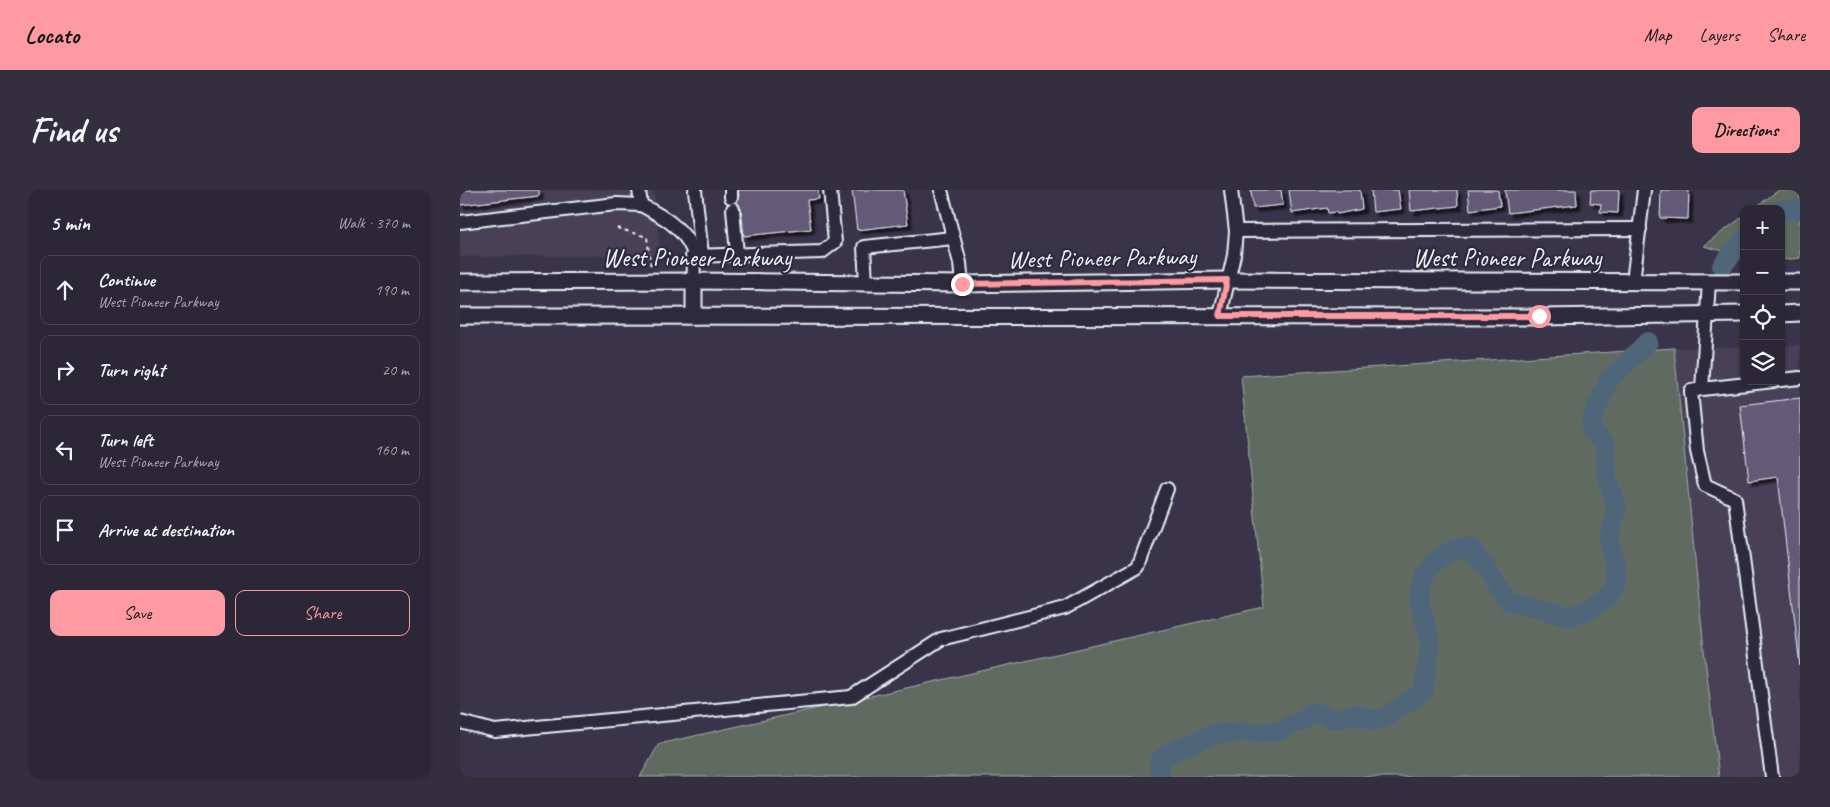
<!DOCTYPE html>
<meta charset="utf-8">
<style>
:root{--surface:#2b2737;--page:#332f3f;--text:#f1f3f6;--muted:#a6a5ad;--line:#474452;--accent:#ff9aa2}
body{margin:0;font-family:Caveat,sans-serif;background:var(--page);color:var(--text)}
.controls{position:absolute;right:15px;top:15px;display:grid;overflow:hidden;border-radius:10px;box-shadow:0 1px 4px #0004}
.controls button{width:45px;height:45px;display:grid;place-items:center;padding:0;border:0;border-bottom:1px solid var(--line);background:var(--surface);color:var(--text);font:25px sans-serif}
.stop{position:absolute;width:15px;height:15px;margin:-11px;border:4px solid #ff9aa2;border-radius:50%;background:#fff}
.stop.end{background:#ff9aa2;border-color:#fff;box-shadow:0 1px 5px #0008}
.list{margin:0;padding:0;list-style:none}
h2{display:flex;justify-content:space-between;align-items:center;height:65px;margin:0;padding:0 20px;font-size:21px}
h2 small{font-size:16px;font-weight:400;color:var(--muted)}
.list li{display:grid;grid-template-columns:32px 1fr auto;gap:15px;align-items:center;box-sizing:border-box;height:70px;margin:0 10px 10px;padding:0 10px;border:1px solid var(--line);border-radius:10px}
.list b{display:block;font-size:19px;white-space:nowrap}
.list p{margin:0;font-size:16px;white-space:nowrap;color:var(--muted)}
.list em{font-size:16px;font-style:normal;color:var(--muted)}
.actions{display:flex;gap:10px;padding:15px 20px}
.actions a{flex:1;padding:11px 0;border:1px solid var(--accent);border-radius:10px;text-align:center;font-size:18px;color:var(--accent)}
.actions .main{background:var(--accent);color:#111}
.icon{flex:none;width:28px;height:28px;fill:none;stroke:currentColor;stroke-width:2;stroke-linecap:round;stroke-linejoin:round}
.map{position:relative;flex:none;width:1340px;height:587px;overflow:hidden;border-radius:10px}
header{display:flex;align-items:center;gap:30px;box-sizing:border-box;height:70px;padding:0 25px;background:var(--accent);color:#111}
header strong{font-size:24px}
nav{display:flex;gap:28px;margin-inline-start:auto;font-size:18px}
.intro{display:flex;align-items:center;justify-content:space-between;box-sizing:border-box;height:120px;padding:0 30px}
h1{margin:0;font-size:35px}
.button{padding:12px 22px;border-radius:10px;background:var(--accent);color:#111;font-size:18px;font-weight:700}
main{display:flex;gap:30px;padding:0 30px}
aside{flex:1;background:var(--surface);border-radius:10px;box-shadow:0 1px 4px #0004}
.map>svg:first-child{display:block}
.built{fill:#463f57}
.green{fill:#616b60;stroke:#a4aeac}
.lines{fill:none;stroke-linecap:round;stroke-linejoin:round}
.river{stroke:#4f667a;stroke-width:20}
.building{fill:#635a77;stroke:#e8f1f8;filter:url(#shadow)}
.minor-casing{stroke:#e8f1f8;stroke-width:16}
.major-casing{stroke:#e8f1f8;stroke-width:19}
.path{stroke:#e8f1f8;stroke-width:2;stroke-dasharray:4 4;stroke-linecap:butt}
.minor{stroke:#2f2a3d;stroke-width:12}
.major{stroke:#2f2a3d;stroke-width:15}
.route{stroke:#ff9aa2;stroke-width:6}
.labels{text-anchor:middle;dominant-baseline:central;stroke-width:4.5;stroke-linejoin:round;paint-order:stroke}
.street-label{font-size:25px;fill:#e8f1f8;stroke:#2f2a3d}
</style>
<header>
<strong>Locato</strong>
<nav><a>Map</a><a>Layers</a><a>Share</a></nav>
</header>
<div class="intro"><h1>Find us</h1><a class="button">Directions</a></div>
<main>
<aside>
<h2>5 min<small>Walk · 370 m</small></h2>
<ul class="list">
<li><svg class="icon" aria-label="ahead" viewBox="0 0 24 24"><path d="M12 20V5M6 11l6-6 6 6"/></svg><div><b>Continue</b><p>West Pioneer Parkway</p></div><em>190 m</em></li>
<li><svg class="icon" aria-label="right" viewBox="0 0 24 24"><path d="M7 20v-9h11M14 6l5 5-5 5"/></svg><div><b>Turn right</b></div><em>20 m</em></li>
<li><svg class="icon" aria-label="left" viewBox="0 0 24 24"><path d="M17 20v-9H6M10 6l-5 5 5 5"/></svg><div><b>Turn left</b><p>West Pioneer Parkway</p></div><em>160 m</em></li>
<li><svg class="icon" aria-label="arrive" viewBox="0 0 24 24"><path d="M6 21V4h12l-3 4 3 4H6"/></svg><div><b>Arrive at destination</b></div></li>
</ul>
<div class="actions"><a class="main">Save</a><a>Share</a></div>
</aside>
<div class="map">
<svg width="1340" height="587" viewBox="0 0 1340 587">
<defs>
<filter id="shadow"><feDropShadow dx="4" dy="4" stdDeviation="1" flood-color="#0009"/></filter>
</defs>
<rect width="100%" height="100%" fill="#393449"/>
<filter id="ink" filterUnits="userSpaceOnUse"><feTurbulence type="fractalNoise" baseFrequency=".02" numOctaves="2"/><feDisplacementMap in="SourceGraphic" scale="10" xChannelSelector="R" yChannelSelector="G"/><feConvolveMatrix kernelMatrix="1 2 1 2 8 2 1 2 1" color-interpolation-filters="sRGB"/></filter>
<g filter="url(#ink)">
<g class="built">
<path d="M0,0h194l7,65 -201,2z"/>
<path d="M1340,155v432h-81l-15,-127 -30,-302 70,-1v34h37v-35z"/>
</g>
<g class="green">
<path d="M1319,0h21v68l-19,2v-51h-28z"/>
<path d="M1284,26v40l-41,-10z"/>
<path d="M1214,158l30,302 15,127h-1079l19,-33 605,-137 -23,-231z"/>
</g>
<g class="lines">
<g class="river">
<path d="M1321,20l19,-1"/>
<path d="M1262,76l22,-27"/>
<path d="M701,587l-2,-15 8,-8 47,-20 64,-3 24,-10 11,-9c7,1 16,7 22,7 21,-2 14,-11 38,2l12,-4 38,-25c2,-16 6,-33 7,-49 0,-16 -11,-30 -11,-45 0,-26 27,-54 52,-50l37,53 62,16 19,-8 19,-12 10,-18 -9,-39 7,-30 -1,-9 -8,-23 -2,-34 -13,-14 -1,-9 18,-41 39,-38"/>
</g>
</g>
<g class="building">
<path d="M0,0h79v6l-79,9z"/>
<path d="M278,0h80l1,9 -12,1 4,29 -67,7 -3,-28 -13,1 -1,-12 12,-1z"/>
<path d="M392,0h51l5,34 -51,6z"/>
<path d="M791,0h30l2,15 -30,3z"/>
<path d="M829,0h71l2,19 -25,5 -1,-2 -8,1 -1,-5 -35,5z"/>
<path d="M911,0h27l3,19 -28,3z"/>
<path d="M949,0h48l1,16 -47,5z"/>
<path d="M1008,0h30l2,16 -30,4z"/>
<path d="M1045,0h71l1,15 -69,8z"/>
<path d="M1131,0h28l-1,23 -18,-1 1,-8 -11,-1z"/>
<path d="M1201,0h28l-1,29 -28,-1z"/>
<path d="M1340,208v268l-22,-189 -29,4 -9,-76z"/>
</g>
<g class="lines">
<g class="minor-casing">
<g id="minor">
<path d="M179,0l2,15c19,10 42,22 51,44 3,8 1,22 2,32"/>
<path d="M235,0l7,65"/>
<path d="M271,0v7"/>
<path d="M481,0l19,73 2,21"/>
<path d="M273,19l4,45"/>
<path d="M0,32l156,-18 25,1"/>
<path d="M776,41l404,-2"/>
<path d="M232,66l130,-4 13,-10 -5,-52"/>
<path d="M1173,92l11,-92"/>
<path d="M1249,92l-7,107 72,-8"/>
<path d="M406,93l-2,-36 89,-9"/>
<path d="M760,126l14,-61 2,-24 -5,-41"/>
<path d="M1321,190l19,-2"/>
<path d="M1242,199l-11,2 6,60 8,34 30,14 37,278"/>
<path d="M0,532l35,9 356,-34 90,-58 124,-31 73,-41 29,-78"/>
</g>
</g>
<g class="major-casing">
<g id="major">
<path d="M234,91v35"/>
<path d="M0,92l234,-1 268,3 265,-4 517,2"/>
<path d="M1321,92h19"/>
<path d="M1321,124l19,-1"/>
<path d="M0,126l1079,1 205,-3"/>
</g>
</g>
<path class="path" d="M157,38l30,9 4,31"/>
<use href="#minor" class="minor"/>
<use href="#major" class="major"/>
</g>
</g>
<g class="lines" filter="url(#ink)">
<path class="route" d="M502,94l265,-4 -7,36h319"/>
</g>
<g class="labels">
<g class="street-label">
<text x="237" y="68">West Pioneer Parkway</text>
<text transform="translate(642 68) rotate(-1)">West Pioneer Parkway</text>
<text x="1047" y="68">West Pioneer Parkway</text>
</g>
</g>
</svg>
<div class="controls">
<button>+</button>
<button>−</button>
<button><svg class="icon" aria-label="locate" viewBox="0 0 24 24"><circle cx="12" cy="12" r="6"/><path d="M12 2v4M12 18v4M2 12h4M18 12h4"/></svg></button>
<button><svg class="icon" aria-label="layers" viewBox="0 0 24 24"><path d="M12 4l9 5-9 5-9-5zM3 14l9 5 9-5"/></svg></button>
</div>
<div class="stop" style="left:1079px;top:126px"></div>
<div class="stop end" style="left:502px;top:94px"></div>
</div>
</main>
